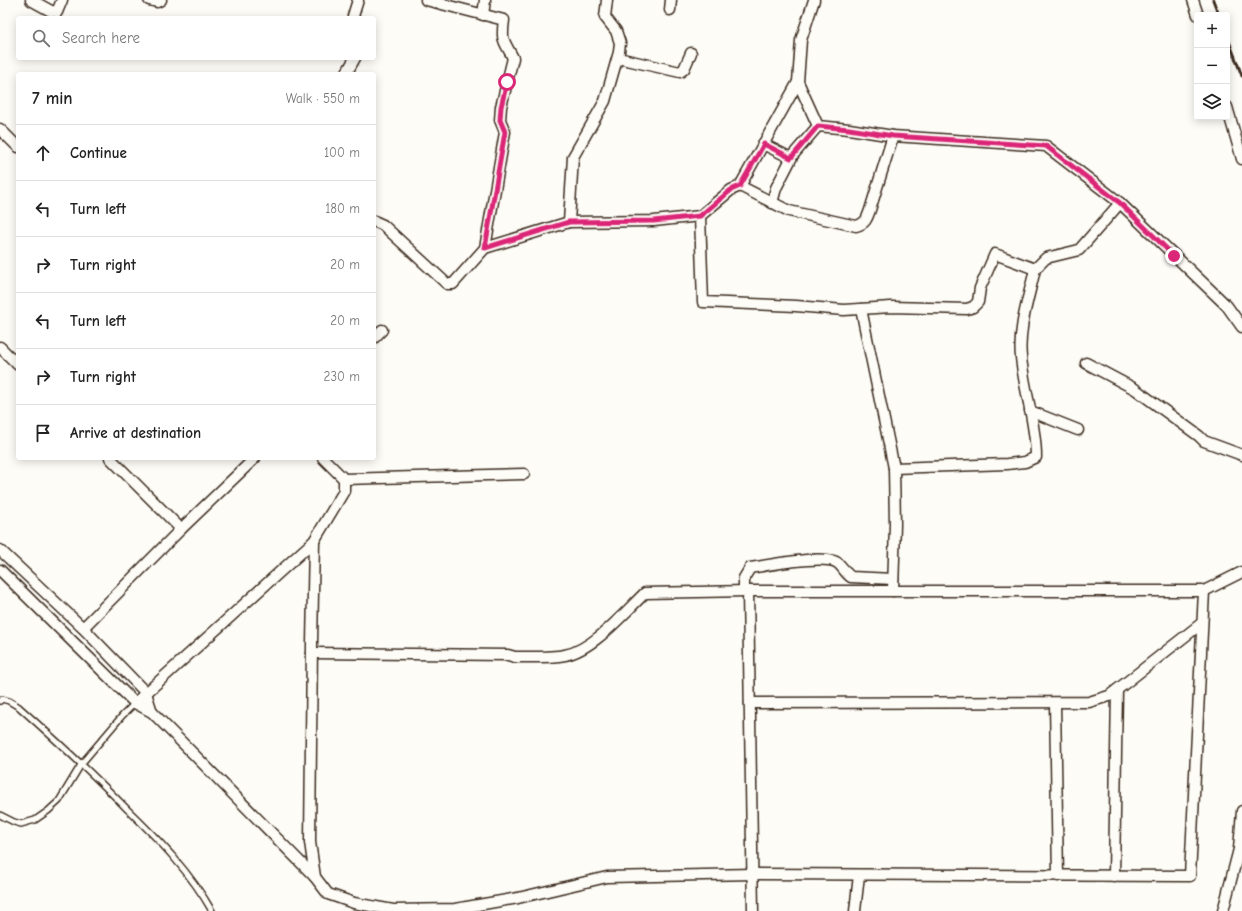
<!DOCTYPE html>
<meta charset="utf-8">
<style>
:root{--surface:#fff;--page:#f2f2f2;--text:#222;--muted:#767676;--line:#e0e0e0}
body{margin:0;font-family:"Comic Neue",sans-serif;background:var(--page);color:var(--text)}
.controls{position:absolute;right:12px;top:12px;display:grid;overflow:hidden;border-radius:4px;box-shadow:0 2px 10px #0003}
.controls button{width:36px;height:36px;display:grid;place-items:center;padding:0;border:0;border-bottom:1px solid var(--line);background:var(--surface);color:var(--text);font:20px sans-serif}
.stop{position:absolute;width:12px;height:12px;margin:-9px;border:3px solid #db2777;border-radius:50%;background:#fff}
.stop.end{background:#db2777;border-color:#fff;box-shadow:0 1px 4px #0008}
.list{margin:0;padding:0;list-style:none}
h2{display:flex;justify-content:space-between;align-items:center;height:52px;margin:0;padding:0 16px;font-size:17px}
h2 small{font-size:13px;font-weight:400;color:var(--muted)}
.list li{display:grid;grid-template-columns:26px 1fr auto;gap:12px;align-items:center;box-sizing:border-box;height:56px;padding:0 16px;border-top:1px solid var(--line)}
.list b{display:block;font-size:15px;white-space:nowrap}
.list em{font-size:13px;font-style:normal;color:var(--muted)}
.icon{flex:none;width:22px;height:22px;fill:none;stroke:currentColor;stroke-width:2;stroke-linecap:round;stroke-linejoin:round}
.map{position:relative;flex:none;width:1242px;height:911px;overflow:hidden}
.search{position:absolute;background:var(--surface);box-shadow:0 2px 10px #0003;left:16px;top:16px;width:360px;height:44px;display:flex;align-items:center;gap:10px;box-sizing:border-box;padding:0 14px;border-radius:4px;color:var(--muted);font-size:15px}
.panel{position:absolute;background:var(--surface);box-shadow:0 2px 10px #0003;left:16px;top:72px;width:360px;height:388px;border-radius:4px}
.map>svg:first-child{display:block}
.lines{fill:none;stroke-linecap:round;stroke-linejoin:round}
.service-casing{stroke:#3b2a1e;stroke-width:8}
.minor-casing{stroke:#3b2a1e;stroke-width:13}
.service{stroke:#fdfcf7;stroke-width:5}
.minor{stroke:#fdfcf7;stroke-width:10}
.rail{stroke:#3b2a1e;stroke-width:3}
.route{stroke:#db2777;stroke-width:5}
</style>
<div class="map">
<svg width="1242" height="911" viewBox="0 0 1242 911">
<rect width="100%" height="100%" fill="#fdfcf7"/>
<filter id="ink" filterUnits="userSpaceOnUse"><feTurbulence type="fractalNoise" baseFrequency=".025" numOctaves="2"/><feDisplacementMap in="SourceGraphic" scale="8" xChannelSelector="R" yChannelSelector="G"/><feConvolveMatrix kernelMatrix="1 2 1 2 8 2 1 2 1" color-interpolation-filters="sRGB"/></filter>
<g filter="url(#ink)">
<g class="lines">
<g class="service-casing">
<g id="service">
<path d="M0,701l2,-2 7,2 10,6c37,33 74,67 109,103 32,31 62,62 84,101"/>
<path d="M0,815l14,7 7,2 14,-4 13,-9 11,-10 23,-38 40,-47 13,-13"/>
</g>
</g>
<g class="minor-casing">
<g id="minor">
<path d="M31,0l20,11 6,1 5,-12"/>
<path d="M149,0l8,2 4,-2"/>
<path d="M426,0l78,20c-3,22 0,20 9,38l-12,49 -1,13 5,12 -20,116"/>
<path d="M814,0l-13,40 -3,42 20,44 31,3 44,7 153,10 74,57 107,103 15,21"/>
<path d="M1193,0l5,15"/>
<path d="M670,10l1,-10"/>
<path d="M483,15l2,-15"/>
<path d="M354,18l-1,-2 5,-16"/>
<path d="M618,58l62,14 4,-3 7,-16"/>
<path d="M346,74l9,-16"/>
<path d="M1227,107l15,52"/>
<path d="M0,129l18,18"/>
<path d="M763,144l28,14"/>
<path d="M740,186l49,25 67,15c9,-2 11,-7 14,-16l23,-74"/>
<path d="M772,203l4,-15 17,-33 25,-29"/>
<path d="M700,216l3,86 93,4 48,4 47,-3 76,2 6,-2 5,-5 2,-14 15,-34 40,15 11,-11 33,-8 41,-47"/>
<path d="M374,221l9,4 64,59h6l32,-36 84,-26 85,-1 46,-5 31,-26 9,-4 58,-104"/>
<path d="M569,222l4,-65 32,-56 14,-49 1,-9 -4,-12 -11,-14 2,-17"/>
<path d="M861,309l33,159 1,56 -2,67"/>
<path d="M374,338l8,-8"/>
<path d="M0,347l18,18"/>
<path d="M1086,363l49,26 64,47 5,5 38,14"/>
<path d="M1030,411l48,19"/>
<path d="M110,458l71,71"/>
<path d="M894,468l113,-4 18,-2 11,-5c0,-34 -12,-67 -15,-100 -3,-29 8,-60 14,-88"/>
<path d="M344,479l180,-5"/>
<path d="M314,541l-2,102 -2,199 5,35 13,17 26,9 39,7 62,-1 63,-11 89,-21 146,-3 437,2 14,-285"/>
<path d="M0,550l83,78 63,65 6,19"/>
<path d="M0,570l135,133 17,9 163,165"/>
<path d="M744,591v-13l6,-10c18,-3 71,-13 86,-6 6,3 9,11 15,15l42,2"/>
<path d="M748,591l5,320"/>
<path d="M83,628l98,-99 74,-71"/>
<path d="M312,653l196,2 7,2c16,0 34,1 50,-2 28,-5 59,-42 80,-62l103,-2h456l38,-19"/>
<path d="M135,703l179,-162 30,-50v-12l-21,-21"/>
<path d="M750,703l339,-1 20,-6 93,-73"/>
<path d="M1055,703l3,173"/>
<path d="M1114,876l3,-186"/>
<path d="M855,911l4,-36"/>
<path d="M1223,911l16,-62 3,-38"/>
</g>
</g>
<use href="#service" class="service"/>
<use href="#minor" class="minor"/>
<g class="rail">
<path d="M1213,0l6,15"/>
<path d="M1227,36l15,40"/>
</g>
</g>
</g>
<g class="lines" filter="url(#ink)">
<path class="route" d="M507,82l-6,25 -1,13 5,12 -20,116 84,-26 85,-1 46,-5 31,-26 9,-4 24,-42 27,14 27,-32 31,3 44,7 153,10 74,57 54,53"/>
</g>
</svg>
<div class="controls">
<button>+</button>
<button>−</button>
<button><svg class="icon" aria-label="layers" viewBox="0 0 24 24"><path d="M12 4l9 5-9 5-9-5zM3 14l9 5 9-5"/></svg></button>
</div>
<div class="stop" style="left:507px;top:82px"></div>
<div class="stop end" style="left:1174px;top:256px"></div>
<div class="search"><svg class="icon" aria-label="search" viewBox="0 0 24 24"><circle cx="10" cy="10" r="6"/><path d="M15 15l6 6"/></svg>Search here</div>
<section class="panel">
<h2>7 min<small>Walk · 550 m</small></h2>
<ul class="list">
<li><svg class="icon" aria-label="ahead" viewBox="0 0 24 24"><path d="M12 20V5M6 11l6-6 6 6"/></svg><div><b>Continue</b></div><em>100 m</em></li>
<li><svg class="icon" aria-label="left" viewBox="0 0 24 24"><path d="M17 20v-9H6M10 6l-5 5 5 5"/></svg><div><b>Turn left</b></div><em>180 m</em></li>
<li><svg class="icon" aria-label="right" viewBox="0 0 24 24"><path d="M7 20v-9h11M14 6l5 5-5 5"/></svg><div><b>Turn right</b></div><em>20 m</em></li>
<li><svg class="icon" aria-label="left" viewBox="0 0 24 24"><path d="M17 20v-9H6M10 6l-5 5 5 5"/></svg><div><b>Turn left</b></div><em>20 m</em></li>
<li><svg class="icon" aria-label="right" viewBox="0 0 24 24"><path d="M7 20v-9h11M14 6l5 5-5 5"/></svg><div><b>Turn right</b></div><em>230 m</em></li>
<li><svg class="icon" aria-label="arrive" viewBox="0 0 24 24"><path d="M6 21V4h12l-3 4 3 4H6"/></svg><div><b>Arrive at destination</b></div></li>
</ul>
</section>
</div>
